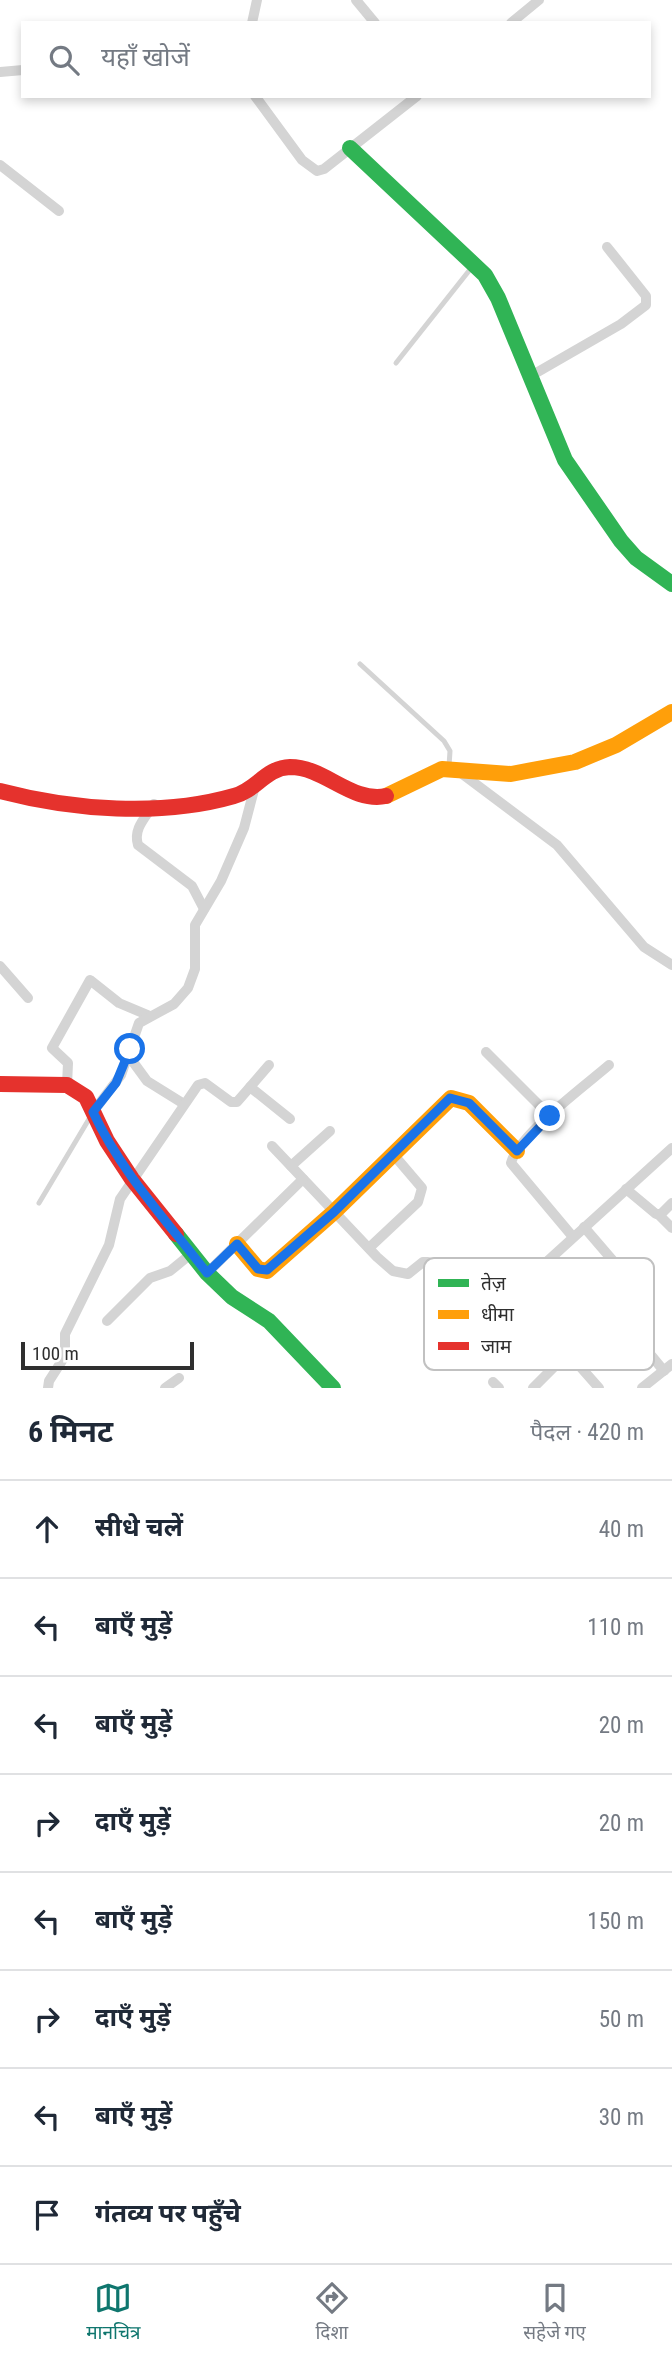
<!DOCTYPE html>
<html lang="hi">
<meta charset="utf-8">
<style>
:root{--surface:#fff;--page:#f6f6f7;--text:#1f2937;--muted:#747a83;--line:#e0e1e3;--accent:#0f766e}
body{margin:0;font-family:"Roboto Condensed","Noto Sans Devanagari",sans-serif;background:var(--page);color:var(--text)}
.scale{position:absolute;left:21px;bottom:18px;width:173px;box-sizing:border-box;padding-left:7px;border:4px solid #2f2f2f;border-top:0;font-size:19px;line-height:24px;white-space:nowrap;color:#2f2f2f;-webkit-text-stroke:5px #fff;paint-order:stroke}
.stop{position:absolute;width:21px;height:21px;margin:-16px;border:5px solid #1a73e8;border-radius:50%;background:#fff}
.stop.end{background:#1a73e8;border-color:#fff;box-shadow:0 2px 7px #0008}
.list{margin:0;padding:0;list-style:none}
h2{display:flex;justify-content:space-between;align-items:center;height:91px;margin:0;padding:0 28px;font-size:30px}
h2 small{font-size:23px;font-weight:400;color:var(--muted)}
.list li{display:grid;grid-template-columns:46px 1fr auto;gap:21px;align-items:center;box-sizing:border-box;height:98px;padding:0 28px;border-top:2px solid var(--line)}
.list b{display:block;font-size:26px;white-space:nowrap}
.list em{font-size:23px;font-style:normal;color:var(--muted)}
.icon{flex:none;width:38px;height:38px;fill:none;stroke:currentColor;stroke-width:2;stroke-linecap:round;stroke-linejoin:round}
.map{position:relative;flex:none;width:672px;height:1388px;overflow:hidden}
.search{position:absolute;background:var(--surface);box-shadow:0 4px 10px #0003;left:21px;right:21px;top:21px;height:77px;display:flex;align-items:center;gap:18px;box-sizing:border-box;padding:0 24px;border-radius:0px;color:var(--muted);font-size:26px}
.sheet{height:875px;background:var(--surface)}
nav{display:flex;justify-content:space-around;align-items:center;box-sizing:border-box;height:98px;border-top:2px solid var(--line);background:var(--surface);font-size:19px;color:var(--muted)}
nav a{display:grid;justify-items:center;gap:4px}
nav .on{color:var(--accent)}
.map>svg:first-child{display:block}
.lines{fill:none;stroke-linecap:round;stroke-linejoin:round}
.lane{stroke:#d4d4d4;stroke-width:5}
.street{stroke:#d4d4d4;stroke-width:10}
.fast{stroke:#30b455;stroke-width:16}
.slow{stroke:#ff9f0a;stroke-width:16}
.jam{stroke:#e5322d;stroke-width:16}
.route{stroke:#1a73e8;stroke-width:9}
.key{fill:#fff;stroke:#c1c1c1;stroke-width:2}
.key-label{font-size:19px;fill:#2f2f2f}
</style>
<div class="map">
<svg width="672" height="1388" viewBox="0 0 672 1388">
<rect width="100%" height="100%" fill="#fff"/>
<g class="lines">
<g class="lane">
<path d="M396,363l76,-96"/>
<path d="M360,664l84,77 6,10 -1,15"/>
<path d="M39,1203l53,-89"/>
</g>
<g class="street">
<path d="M356,0l19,23"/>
<path d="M252,23l5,-23"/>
<path d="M511,23l28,-23"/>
<path d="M0,72l23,-2"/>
<path d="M255,96l47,64 15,11 7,-2 93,-73"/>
<path d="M0,165l59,46"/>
<path d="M529,377l92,-53 25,-19v-9l-39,-49"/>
<path d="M457,770l100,75 87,102 28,18"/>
<path d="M154,804c-9,14 -21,25 -16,41l54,41 12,23"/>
<path d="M0,966l28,32"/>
<path d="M486,1052l64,64"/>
<path d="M128,1055l19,26 37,23"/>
<path d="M67,1085l1,-22 -16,-15 38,-68 29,23 31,13"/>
<path d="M250,1087l40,32"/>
<path d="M93,1112l28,-37 18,-52 35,-19 14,-16 7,-19v-44l26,-44 23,-53 11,-42"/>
<path d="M272,1146l105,111 16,14 15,3 15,-12h5l34,47 57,-14"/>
<path d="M291,1166l39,-35"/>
<path d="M626,1189l30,25h5l11,-11"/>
<path d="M658,1214l14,14"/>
<path d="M573,1237l-62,-74c7,-28 75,-78 98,-98"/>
<path d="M369,1248l49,-46 4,-14 -29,-34"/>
<path d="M207,1273l96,-94"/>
<path d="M616,1313l48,58"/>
<path d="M107,1321l43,-43 20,-7 22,-18"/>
<path d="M493,1382l6,6"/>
<path d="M48,1388l1,-7 16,-25v-22l44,-89 11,-46 78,-114 7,-2 26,19h6l32,-37"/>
<path d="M165,1388l14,-10"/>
<path d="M533,1388l34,-34 67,-55 5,-8 -55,-64"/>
<path d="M599,1388l-75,-85 -5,-11 22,-25 131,-119"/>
<path d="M642,1388l30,-24"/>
</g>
<g class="fast">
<path d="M350,148l135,127 13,23 67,162 56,81 15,17 36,26"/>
<path d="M176,1234l31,39 25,24 37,24 64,67"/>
</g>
<g class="slow">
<path d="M386,796l56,-27 69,5 64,-12 41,-17 56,-33"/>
<path d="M237,1244l21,25 9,2 67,-59 117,-114 18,5 48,48"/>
</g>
<g class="jam">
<path d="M0,791c72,19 161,26 234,5 23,-6 31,-28 56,-29 35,0 61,36 96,29"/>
<path d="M0,1084l67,1 19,12 21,44 25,38 44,55"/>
</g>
</g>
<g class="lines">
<path class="route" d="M130,1049l-14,34 -23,29c28,60 73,108 114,161l30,-29 21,25 9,1 67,-58 116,-114 19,5 48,48 33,-35"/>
</g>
<rect x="424" y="1258" width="230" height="112" rx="10" class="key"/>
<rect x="438" y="1279" width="31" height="8" fill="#30b455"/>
<rect x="438" y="1310" width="31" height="9" fill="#ff9f0a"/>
<rect x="438" y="1342" width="31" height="8" fill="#e5322d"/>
<g class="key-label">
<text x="481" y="1290">तेज़</text>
<text x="481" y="1321">धीमा</text>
<text x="481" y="1353">जाम</text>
</g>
</svg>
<div class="scale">100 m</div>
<div class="stop" style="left:130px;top:1049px"></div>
<div class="stop end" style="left:550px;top:1116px"></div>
<div class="search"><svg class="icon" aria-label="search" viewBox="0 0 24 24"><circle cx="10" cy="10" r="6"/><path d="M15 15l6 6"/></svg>यहाँ खोजें</div>
</div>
<section class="sheet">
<h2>6 मिनट<small>पैदल · 420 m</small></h2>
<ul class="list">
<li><svg class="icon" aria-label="ahead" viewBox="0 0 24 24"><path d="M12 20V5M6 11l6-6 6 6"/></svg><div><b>सीधे चलें</b></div><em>40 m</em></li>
<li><svg class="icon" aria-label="left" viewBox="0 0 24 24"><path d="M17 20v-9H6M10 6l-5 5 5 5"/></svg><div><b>बाएँ मुड़ें</b></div><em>110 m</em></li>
<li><svg class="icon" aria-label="left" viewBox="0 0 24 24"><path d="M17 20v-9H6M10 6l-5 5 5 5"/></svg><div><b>बाएँ मुड़ें</b></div><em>20 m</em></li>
<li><svg class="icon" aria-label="right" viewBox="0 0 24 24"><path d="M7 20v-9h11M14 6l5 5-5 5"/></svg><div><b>दाएँ मुड़ें</b></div><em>20 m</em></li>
<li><svg class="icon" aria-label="left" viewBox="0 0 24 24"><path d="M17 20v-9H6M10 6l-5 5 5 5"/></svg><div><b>बाएँ मुड़ें</b></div><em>150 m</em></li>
<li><svg class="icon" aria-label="right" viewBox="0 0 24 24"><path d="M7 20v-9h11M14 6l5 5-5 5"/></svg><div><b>दाएँ मुड़ें</b></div><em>50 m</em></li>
<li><svg class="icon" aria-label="left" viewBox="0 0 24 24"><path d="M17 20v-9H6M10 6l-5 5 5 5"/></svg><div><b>बाएँ मुड़ें</b></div><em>30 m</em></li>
<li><svg class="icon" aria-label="arrive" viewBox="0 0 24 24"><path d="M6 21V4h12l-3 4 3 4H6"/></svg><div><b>गंतव्य पर पहुँचे</b></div></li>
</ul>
</section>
<nav>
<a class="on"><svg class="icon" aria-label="map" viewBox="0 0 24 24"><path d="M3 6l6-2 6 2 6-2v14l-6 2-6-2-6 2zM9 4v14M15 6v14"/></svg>मानचित्र</a>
<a><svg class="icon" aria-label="directions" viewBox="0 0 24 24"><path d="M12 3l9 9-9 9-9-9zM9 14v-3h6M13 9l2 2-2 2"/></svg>दिशा</a>
<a><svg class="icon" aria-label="saved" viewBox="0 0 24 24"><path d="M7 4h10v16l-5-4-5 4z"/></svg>सहेजे गए</a>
</nav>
